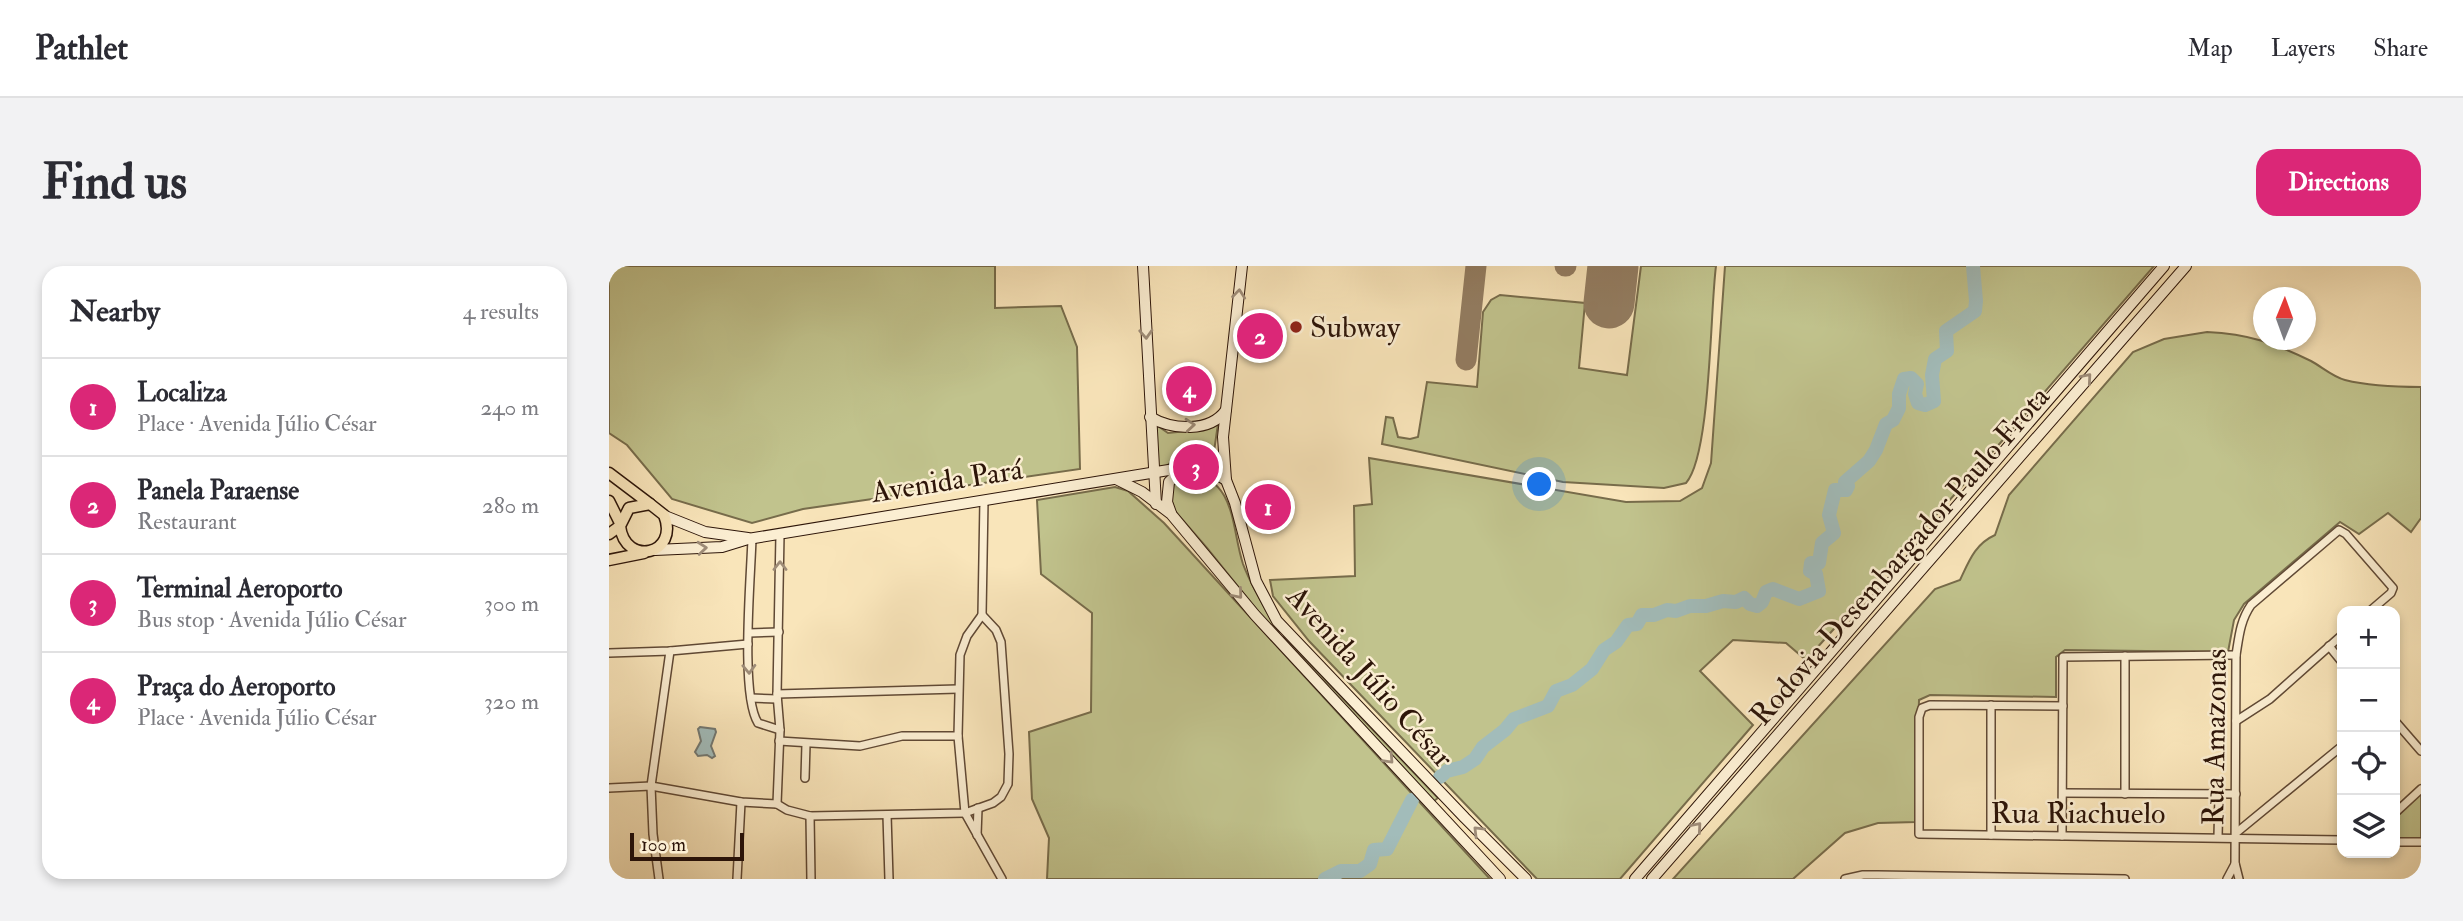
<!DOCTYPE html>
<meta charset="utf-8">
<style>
:root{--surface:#fff;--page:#f2f2f3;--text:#2b2b33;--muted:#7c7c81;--line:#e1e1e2;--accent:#db2777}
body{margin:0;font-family:"IM FELL Double Pica",serif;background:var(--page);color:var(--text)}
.controls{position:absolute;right:21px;bottom:21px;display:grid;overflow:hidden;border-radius:14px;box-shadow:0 4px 10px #0003}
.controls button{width:63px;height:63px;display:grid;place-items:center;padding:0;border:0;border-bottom:2px solid var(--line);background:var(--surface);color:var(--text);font:35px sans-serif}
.compass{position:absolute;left:1644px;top:21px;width:63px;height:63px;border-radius:50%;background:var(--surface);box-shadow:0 4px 10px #0003;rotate:1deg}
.scale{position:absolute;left:21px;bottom:18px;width:114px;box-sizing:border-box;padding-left:7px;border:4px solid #2d1509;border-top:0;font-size:19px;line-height:24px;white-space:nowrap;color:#2d1509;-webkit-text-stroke:5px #fbeed2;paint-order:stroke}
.you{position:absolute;left:931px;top:219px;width:24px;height:24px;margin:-18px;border:5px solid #fff;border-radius:50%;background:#1a73e8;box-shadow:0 0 0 10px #1a73e833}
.badge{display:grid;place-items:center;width:46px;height:46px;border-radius:50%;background:var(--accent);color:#fff;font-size:23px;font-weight:700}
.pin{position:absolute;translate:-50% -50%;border:4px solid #fff;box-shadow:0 2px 7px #0006}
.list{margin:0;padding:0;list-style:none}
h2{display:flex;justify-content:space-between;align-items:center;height:91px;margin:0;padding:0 28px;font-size:30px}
h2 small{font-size:23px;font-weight:400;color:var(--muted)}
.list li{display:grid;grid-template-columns:46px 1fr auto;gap:21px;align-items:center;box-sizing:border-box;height:98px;padding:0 28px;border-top:2px solid var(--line)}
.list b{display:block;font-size:26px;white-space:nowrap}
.list p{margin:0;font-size:23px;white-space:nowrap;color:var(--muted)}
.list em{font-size:23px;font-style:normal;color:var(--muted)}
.icon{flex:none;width:38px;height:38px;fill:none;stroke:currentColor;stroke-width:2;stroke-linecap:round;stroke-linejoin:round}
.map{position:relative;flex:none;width:1812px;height:613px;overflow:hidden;border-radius:21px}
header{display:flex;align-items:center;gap:42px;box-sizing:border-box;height:98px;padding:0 35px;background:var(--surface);border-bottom:2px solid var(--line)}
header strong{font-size:33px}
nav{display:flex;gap:38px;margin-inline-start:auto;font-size:24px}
.intro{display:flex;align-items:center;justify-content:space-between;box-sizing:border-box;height:168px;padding:0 42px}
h1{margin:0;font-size:49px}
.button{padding:18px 32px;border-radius:21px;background:var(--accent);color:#fff;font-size:24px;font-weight:700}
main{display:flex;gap:42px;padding:0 42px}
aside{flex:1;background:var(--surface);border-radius:21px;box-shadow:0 4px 10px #0003}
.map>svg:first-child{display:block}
.green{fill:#c1c38d;stroke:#776c4b;stroke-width:2}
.water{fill:#a2bcba;stroke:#737973;stroke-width:2}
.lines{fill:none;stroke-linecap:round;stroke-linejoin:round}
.river{stroke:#a2bcba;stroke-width:14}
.taxiway{stroke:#937d62;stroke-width:21}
.runway{stroke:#937d62;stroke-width:51}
.street-casing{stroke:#604935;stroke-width:10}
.secondary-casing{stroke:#2d1509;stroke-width:12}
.primary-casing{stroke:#2d1509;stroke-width:13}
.street{stroke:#fbeed2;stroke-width:7}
.secondary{stroke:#fbeed2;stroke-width:10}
.primary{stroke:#f9e5ba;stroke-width:10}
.oneway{stroke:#9e8c78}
.poi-dot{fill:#8f2418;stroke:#fbeed2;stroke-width:2.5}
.labels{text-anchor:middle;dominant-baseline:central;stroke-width:5;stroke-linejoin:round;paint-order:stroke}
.poi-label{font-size:30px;fill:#2d1509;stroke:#fbeed2;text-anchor:start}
.street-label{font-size:30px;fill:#2d1509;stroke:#fbeed2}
</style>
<header>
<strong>Pathlet</strong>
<nav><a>Map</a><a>Layers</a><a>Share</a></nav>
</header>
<div class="intro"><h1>Find us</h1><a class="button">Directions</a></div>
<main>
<aside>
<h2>Nearby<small>4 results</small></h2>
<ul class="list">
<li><span class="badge">1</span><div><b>Localiza</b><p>Place · Avenida Júlio César</p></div><em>240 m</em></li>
<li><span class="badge">2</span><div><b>Panela Paraense</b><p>Restaurant</p></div><em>280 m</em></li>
<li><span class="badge">3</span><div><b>Terminal Aeroporto</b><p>Bus stop · Avenida Júlio César</p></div><em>300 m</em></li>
<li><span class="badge">4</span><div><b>Praça do Aeroporto</b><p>Place · Avenida Júlio César</p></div><em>320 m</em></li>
</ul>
</aside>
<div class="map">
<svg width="1812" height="613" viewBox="0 0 1812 613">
<rect width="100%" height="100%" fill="#f9e5ba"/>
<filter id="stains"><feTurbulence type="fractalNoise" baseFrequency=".00286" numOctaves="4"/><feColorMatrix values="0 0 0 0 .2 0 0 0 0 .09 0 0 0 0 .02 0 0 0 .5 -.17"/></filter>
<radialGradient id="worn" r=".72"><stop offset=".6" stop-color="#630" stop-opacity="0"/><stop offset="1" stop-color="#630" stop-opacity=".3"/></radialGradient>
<g class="green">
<path d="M0,0h386v42l66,-2 16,41 3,122 -277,40 -51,14 -80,-24 -45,-54 -18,-12z"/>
<path d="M1032,0h75c-6,44 -5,189 -30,217l-22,5 -101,-6 -181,-38 4,-27 7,1 5,19 12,2 8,-2 9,-55 50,5 6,-75 8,-12 9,-5 85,8 -6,65 48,7z"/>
<path d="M1116,0h429l-172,198 -176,196 -20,-17 -53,-3 -33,31 53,54 -133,154h-83l-228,-238 -36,-45 -3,-16 85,-4 -1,-70 18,-2 -3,-46 257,44 54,-1 22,-13 9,-25z"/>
<path d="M1598,66c42,2 67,11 104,29 11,6 22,16 34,19 24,6 51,7 76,7v131l-10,14 -23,-19 -29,21 -19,-12 -96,82 -10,16 -6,32 -163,-2 -9,7v40l-126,-2 -11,5 -3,122 -38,1 -33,10 -52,46h-120l262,-290 25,-9c9,-19 15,-36 35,-45l14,-40 124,-143 31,-13z"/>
<path d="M546,158l13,9 39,-4 11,-5 -5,34 -2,1c-15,-11 -33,-6 -44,7l-10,1z"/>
<path d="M580,207c48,7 42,55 54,91 9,24 23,47 36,68l-2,3 -70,-87 -33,-38 -3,-12 3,-17z"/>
<path d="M506,221l13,4 36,32 326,356h-443l2,-41 -17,-39 -3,-67 62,-20 1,-99 -51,-39 -4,-74z"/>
<path d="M675,371l154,161 -4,3 -152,-162z"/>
<path d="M1812,519v55h-26v-29z"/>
</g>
<path class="water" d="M91,461l15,2 1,3 -5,14 4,10 -3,2 -5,-3 -9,1 -3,-4 6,-11 -3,-12z"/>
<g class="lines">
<g class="river">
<path d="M831,511l7,-6 16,-4 12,-8 8,-12 22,-17 9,-11 34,-13 8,-15 16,-6 20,-16 12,-19 12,-8 12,-17 9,-1 5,-9h12l13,-5 9,1 14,-5h16l17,-5 13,1 8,-4 6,6 7,2 5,-4 4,-10 7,-3 26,10 20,-8 -3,-17 -6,-3 1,-8h8l3,-20 12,-10 -5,-18 6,-25h11l2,-4 -3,-4 24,-21 7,-11 10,-26 7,-4 6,-12v-14l5,-15 7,-1 6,6 -2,10 3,9 7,2 9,-4 -2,-26 3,-16 12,-8 -1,-20 29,-20 1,-10 -3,-35"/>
<path d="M716,613l16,-8h19l10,-7 4,-14 13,-1 25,-49"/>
</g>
<g class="taxiway">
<path d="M956,0h1"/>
<path d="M857,94l10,-94"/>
</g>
<path class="runway" d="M1000,37l4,-37"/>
<g class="street-casing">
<g id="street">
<path d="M375,234l-2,115 -15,21 -7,19 -2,81 7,77 37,66"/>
<path d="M143,272c-1,38 -12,157 6,185l22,7"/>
<path d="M140,367l30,-1"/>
<path d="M1720,380l13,16"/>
<path d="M0,387l61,-2 78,-7"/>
<path d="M1516,390v138"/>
<path d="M168,428l181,-5"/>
<path d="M142,432l26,1"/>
<path d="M1382,439v130"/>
<path d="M1454,440l-133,-1 -8,3 -3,9v117l423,6"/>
<path d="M1627,455l34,-22 72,-64"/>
<path d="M1786,455l26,30"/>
<path d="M170,475l81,5 42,-10h56"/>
<path d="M196,512l1,-34"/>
<path d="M0,522l42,-2 90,16 36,2 10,6 23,6 155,-3 28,-10 8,-6 7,-13 1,-30 -8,-112 -5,-12 -14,-15"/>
<path d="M1454,527l173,1"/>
<path d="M168,538l3,-74 -3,-36 3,-160"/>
<path d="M1786,547l26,-24"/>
<path d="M278,549l2,64"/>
<path d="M201,550l1,63"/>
<path d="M1627,567l106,-87"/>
<path d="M368,569l1,-27"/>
<path d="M1453,570l1,-179 173,-2"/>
<path d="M1609,571l1,-43"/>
<path d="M1786,576h26"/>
<path d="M50,613l-6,-45 -2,-48 19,-135"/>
<path d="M128,613l4,-77"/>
<path d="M1236,613l18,-4h15l247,4"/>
<path d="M1618,613l8,-15"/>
<path d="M1630,613l-4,-16 1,-208c3,-18 4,-34 15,-50l88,-75 7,4 47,54 -2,5 -21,18"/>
</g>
</g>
<g class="secondary-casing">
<g id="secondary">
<path d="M534,0l13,238"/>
<path d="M541,151c22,13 60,16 76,-7"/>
<path d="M507,213l26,13 29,22 84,101 245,264"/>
<path d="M617,214l-3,-43 19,-171"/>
<path d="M562,247l-4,-11 2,-20 14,-13"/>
<path d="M56,250l40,16 43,6"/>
<path d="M46,284l67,-3 26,-8 439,-72 19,1 20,12 9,23 21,78 21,40 188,197 61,61"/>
<path d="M1026,613l529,-613"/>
<path d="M1043,613l534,-613"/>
</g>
</g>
<g class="primary-casing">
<g id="primary">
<path d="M0,207l41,31"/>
<path d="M0,235l11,22"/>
<path d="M0,268l11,-8 9,-18 21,-4 14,11c16,40 -39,52 -44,11"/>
<path d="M0,294l35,-7"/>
</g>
</g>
<use href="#street" class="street"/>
<use href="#secondary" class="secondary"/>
<use href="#primary" class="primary"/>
</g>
<defs><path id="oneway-chevron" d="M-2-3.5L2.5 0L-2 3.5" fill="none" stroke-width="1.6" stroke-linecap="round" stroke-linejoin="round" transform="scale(1.75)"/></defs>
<g class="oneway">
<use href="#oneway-chevron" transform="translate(630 28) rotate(-84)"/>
<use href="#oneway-chevron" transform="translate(537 68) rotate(87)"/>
<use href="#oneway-chevron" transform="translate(1478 112) rotate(-49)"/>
<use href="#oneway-chevron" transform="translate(581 159) rotate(-5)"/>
<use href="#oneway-chevron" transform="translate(93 282) rotate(-5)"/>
<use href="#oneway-chevron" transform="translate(171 300) rotate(-90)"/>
<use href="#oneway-chevron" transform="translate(629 328) rotate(50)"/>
<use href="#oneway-chevron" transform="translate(140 403) rotate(88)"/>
<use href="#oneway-chevron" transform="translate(780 493) rotate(47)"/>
<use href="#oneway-chevron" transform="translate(1088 561) rotate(-49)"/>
<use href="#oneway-chevron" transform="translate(869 565) rotate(-135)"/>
</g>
<circle class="poi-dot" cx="687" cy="61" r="7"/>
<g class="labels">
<g class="poi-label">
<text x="701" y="61">Subway</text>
</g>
<g class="street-label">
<text transform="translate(338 215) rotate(-9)">Avenida Pará</text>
<text transform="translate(1291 290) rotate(-49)">Rodovia Desembargador Paulo Frota</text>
<text transform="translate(761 411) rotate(48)">Avenida Júlio César</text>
<text transform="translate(1606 471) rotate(-89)">Rua Amazonas</text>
<text x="1469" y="547">Rua Riachuelo</text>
</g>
</g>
<rect width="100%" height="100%" filter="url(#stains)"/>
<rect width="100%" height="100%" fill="url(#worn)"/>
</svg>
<div class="controls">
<button>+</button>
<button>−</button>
<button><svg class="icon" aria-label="locate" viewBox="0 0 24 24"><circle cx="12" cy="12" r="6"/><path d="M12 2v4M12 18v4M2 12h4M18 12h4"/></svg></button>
<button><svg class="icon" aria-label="layers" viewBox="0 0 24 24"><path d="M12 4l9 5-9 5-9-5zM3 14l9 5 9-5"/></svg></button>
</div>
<svg class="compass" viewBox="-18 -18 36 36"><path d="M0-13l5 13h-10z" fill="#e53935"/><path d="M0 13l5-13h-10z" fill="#7c7c81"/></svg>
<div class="scale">100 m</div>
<div class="you"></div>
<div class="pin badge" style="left:659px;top:241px">1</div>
<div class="pin badge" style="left:651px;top:70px">2</div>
<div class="pin badge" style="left:587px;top:201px">3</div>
<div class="pin badge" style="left:580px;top:123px">4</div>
</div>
</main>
